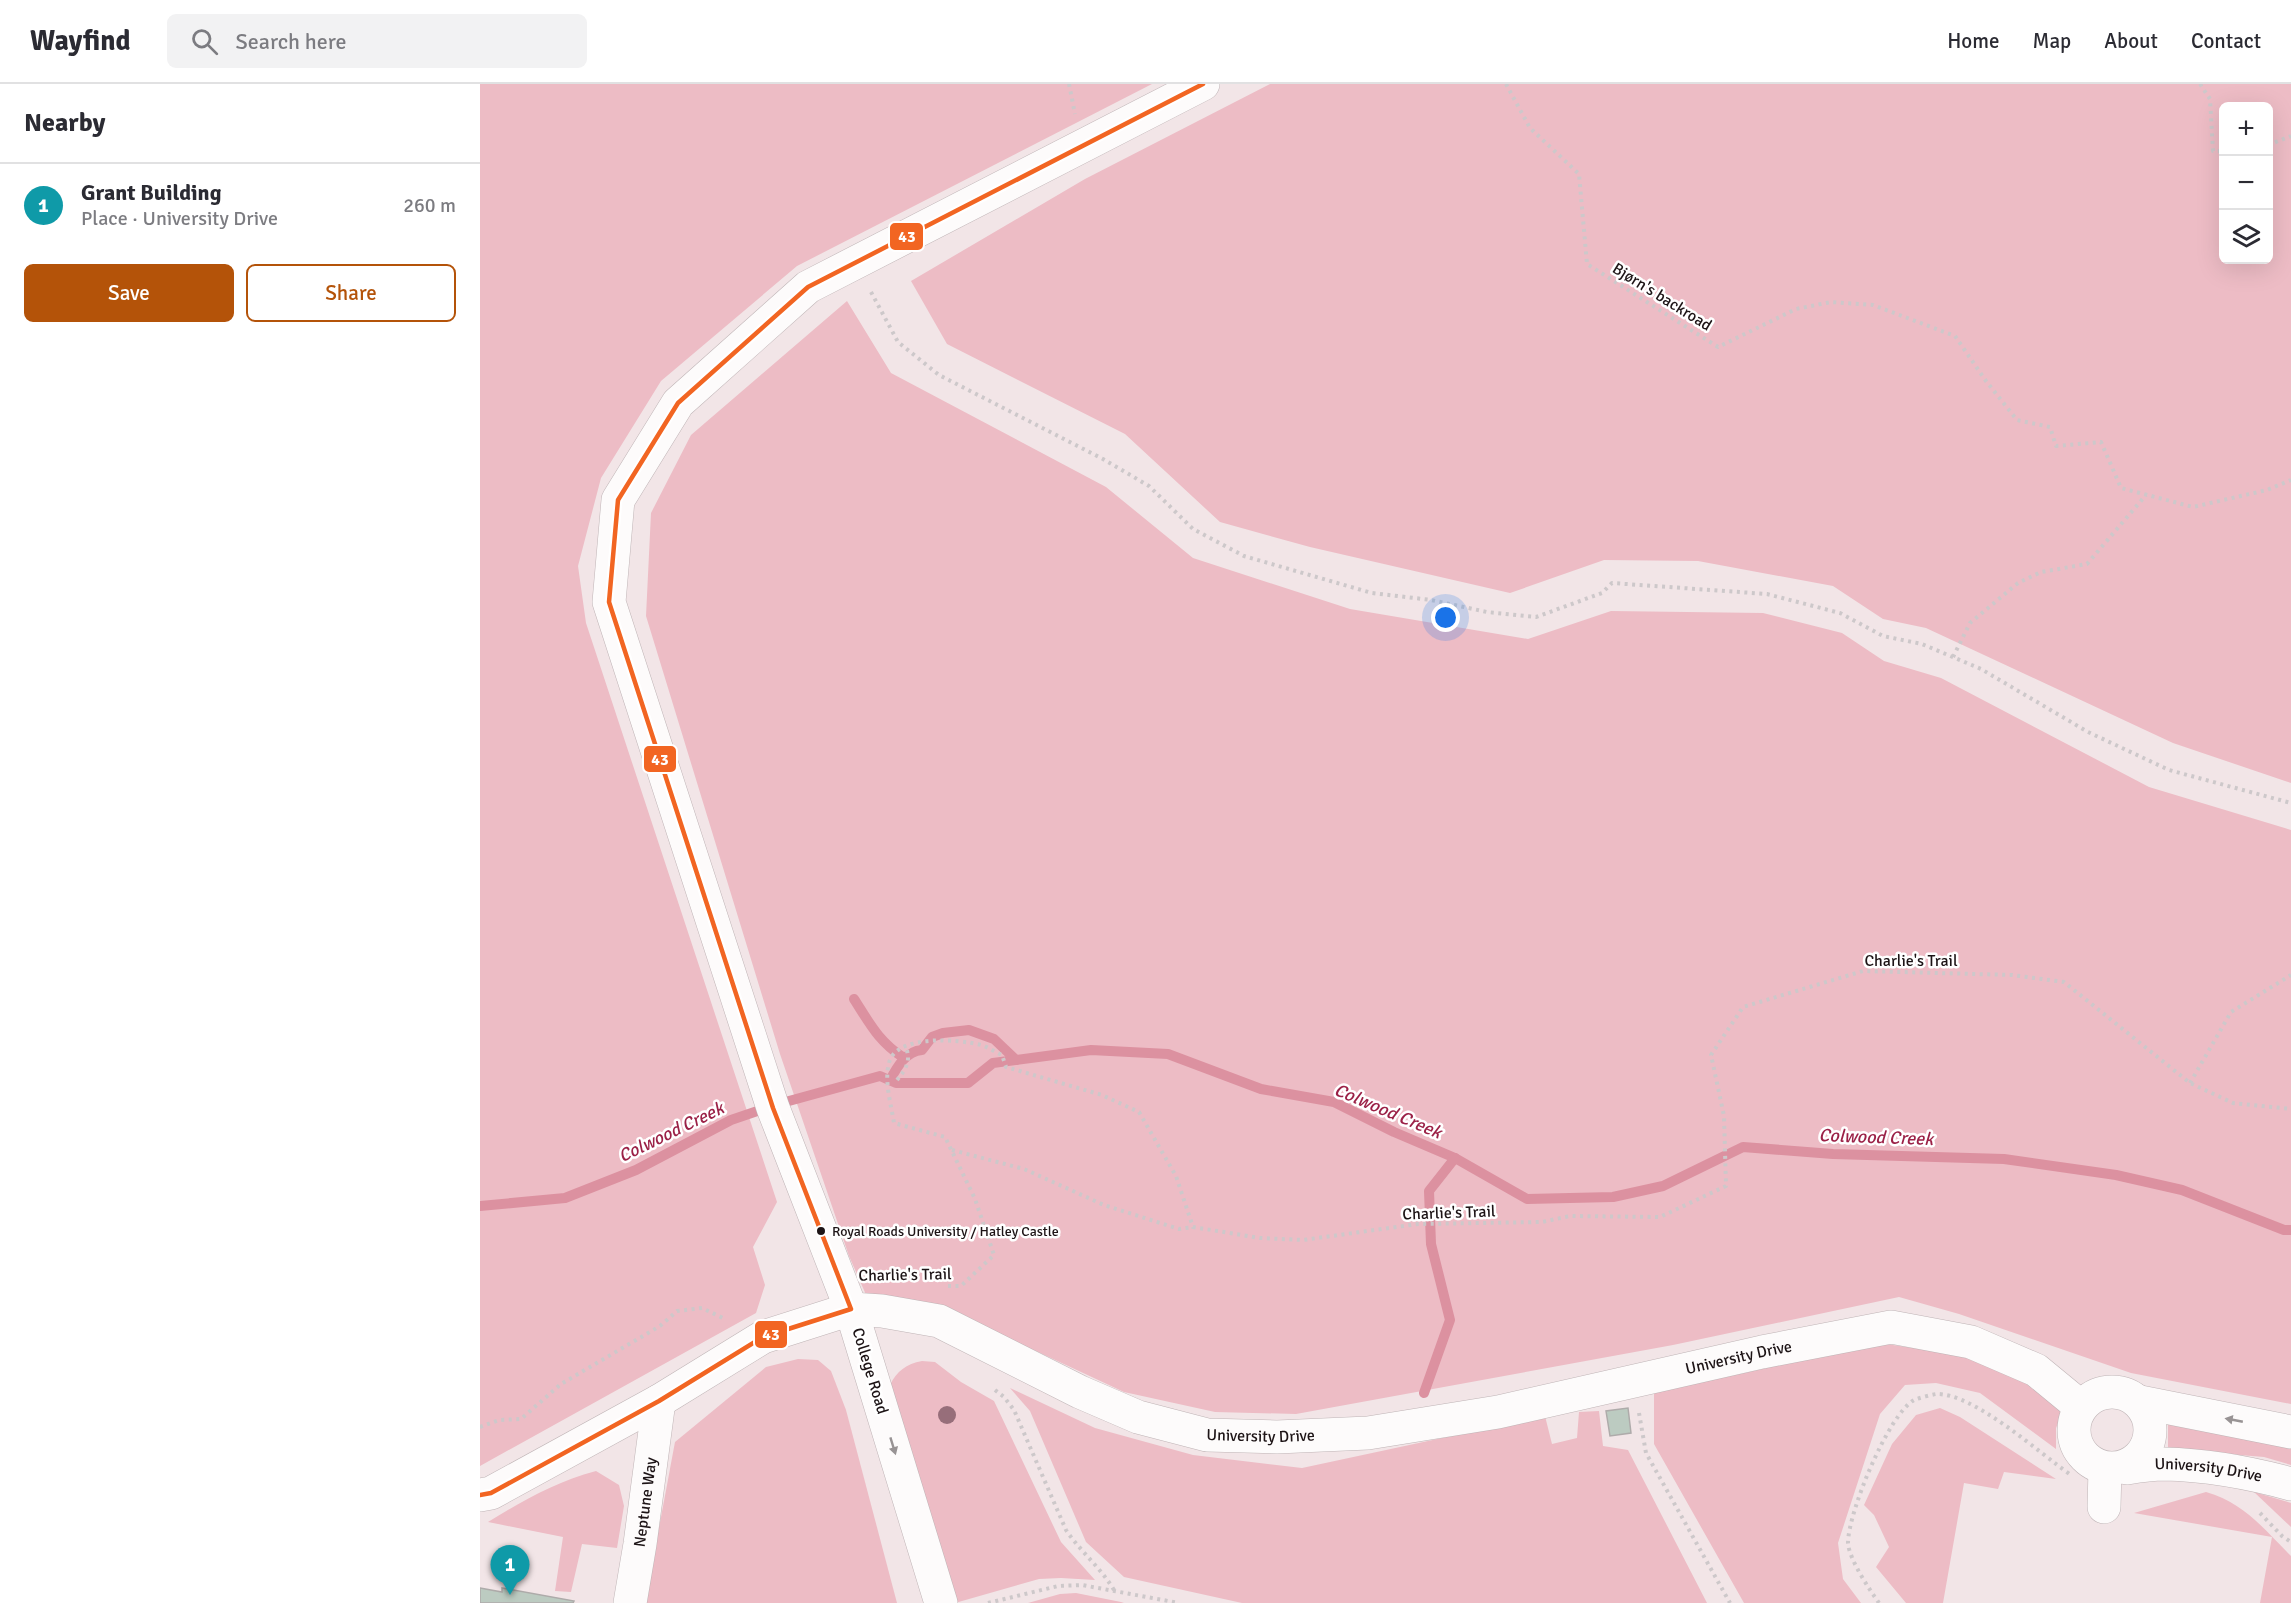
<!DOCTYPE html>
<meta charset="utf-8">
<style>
:root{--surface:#fff;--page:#f2f2f3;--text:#2b2b33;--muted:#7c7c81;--line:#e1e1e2;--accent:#b45309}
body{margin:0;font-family:Signika,sans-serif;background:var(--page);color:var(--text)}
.controls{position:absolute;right:18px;top:18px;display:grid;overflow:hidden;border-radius:9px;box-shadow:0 6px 24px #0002}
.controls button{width:54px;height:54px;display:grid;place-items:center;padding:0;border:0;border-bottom:2px solid var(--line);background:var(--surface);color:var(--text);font:30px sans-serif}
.you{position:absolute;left:966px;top:534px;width:21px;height:21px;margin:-15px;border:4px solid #fff;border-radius:50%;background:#1a73e8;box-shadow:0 0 0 9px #1a73e833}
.badge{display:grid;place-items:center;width:39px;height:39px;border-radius:50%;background:var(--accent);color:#fff;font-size:20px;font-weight:700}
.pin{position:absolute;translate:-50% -50px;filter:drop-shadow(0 2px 3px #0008)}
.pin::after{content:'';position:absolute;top:32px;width:21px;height:18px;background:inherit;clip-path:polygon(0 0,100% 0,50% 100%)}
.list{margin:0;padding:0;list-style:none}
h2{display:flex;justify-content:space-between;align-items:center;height:78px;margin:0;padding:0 24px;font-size:26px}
h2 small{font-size:20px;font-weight:400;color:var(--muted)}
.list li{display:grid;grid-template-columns:39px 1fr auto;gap:18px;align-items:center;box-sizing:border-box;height:84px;padding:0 24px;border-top:2px solid var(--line)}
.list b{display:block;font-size:22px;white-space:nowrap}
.list p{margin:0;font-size:20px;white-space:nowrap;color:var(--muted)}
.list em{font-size:20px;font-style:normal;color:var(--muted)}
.actions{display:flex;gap:12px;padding:18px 24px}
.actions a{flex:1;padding:14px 0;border:2px solid var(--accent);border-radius:9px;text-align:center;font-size:21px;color:var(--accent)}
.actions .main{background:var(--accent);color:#fff}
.icon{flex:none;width:33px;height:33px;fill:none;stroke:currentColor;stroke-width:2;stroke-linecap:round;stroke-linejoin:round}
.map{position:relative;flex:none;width:1811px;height:1519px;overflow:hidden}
header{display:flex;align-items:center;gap:36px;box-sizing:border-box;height:84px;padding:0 30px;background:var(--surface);border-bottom:2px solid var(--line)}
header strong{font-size:28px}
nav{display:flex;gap:33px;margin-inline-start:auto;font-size:21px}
.search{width:420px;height:54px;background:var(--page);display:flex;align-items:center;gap:15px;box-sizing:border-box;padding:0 21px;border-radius:9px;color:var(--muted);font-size:22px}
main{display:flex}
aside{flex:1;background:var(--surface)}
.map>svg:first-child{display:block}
.green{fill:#edbcc5;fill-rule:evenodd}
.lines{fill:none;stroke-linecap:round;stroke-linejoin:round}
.stream{stroke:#dc91a0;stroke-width:10}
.building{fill:#bccbc1;stroke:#aeabaa;stroke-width:1.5}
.minor-casing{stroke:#bfb4b6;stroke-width:34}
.path{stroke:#cdc8ca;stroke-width:4;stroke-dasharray:3 4.5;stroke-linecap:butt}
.minor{stroke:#fdfbfb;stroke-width:33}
.bus-1-casing{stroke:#fff;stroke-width:9}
.bus-1{stroke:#f26522;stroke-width:4.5}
.tree{fill:#976e7a}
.oneway{fill:#989394}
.bus-dot{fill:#1d1416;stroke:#fff;stroke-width:2}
.labels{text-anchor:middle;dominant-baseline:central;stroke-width:5;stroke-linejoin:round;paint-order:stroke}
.bus-label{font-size:14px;fill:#1d1416;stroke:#fff;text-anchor:start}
.street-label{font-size:16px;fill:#1d1416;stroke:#fff}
.water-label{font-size:18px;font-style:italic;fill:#9b2147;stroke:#fff}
.line-badge{stroke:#fff;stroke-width:2}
.badge-label{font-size:16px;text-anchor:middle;font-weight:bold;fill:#fff}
</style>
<header>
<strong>Wayfind</strong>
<div class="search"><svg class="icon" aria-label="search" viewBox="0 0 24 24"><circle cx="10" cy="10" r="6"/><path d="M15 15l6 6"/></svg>Search here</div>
<nav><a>Home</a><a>Map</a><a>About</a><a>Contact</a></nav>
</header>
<main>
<aside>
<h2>Nearby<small></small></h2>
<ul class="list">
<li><span class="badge" style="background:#0f9aa8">1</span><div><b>Grant Building</b><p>Place · University Drive</p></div><em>260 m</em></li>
</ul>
<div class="actions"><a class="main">Save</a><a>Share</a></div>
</aside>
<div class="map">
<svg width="1811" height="1519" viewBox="0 0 1811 1519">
<rect width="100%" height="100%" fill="#f2e5e7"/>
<g class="green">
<path d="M0,0h672l-355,182 -136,115 -60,97 -23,88 8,57 191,579 -24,45 12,38 -9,28 -276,153z"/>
<path d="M790,0h1021v699l-118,-40 -247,-115 -43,-9 -50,-33 -135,-25 -94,-1 -94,33 -200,-46 -90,-25 -95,-88 -178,-90 -36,-63 174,-102zM1744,22h44v154h-44z"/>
<path d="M367,217l44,72 215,114 87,71 157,51 178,30 83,-28 152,2 79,20 42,28 57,17 208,109 142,43v574l-160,-31 -172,-59 -60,-17 -226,48 -377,69 -81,-2 -91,-20 -161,-75 -96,-20 -18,-41 -69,-202 -134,-438 5,-103 40,-78z"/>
<path d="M1399,1259l89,13 58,27 38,26 -8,19v21l-76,-56 -44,-10 -31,2 -25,29 -42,129 5,36 18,24h-117l-90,-159v-51z"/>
<path d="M318,1275l20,1 13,11 15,39 51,193h-252l30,-161 91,-75z"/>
<path d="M442,1277l13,1 26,20 33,19 67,141 34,38 -34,-2 -22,1 -84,24 -65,-218c7,-14 16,-21 32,-24z"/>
<path d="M530,1304l85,40 98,27 109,13 243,-52 7,28 25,-6 2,-26 20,-1 4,35 25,4 79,153h-465l-118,-26 -38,-35 -56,-131z"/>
<path d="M1460,1324l20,9 96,62 -52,-7 -6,17 -34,-6 -21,120h-37l-30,-36 13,-20 -15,-32 -10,-10 28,-61 24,-29z"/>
<path d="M1688,1340l123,23v18l-27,-8 -96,-8z"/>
<path d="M116,1387l23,14 5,21 -7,42 -35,-4 -11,48 -16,-1 8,-54 -75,-15c36,-22 67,-40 108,-51z"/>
<path d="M1726,1408c38,11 57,36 85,64v47h-31l12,-66 -138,-24z"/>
<path d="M1774,1408l37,11v24z"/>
<path d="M596,1509l45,9 3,1h-96l32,-9z"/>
</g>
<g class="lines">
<g class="stream">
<path d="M374,915c16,25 25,43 50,59"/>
<path d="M410,996c7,-13 16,-29 32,-30l10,-13 11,-4 26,-3 25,9 22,21"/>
<path d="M0,1122l85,-8 71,-28 95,-50 47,-16 102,-28 16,7h72l25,-20 98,-13 77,4 93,35 73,13 60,30 61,26 72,41 86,-2 50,-11 80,-39 90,7 171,5 112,16 66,15 102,40h7"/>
<path d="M944,1309l26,-73 -19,-76 -2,-53 26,-33"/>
</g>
</g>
<g class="building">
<path d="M1148,1324l3,25 -21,3 -4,-25z"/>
<path d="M0,1504l22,4v-4l72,13 -1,2h-93z"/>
</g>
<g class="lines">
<g class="minor-casing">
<g id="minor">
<circle cx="1632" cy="1346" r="38"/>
<path d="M1660,1318l151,30"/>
<path id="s1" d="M1647,1384c12,-2 25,-4 37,-4 43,1 87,9 127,20"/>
<path id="s2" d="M0,1411l11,-2 168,-92 104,-64 88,-28 31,2 57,10 141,71 58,25 69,18 70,2 91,-4 130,-21 264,-60 129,-25 80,15 65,28 45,37"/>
<path d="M1624,1423l1,-38"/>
<path id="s3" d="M150,1519l10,-59 19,-143"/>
<path d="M461,1519l-90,-294 -78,-201 -164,-506 9,-102 60,-97 130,-116 395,-203"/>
</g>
</g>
<g class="path">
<path d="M589,0l6,30"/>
<path d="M1026,0l24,44 49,46 8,90 131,83 78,-38 35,-7 42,3 82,31 31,45 31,39 33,7 6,19 45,-4 20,46 72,19 74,-17 24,-10"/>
<path d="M1720,0l10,15 3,52h11"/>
<path d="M1788,61l23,-9"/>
<path d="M391,208l27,50 41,33 164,84 46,27 44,43 51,27 128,37 59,7 56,12 49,5 66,-24 10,-10 155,11 73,19 43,23 39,8 59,25 107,63 81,38 122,33"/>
<path d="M1473,573l17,-34 48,-40 23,-11 46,-8 59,-69"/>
<path d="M417,996c9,-11 15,-20 8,-34"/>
<path d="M1710,999l41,-71 60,-37"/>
<path d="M472,1066l72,19 80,36 75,24 14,-2"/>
<path d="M468,1202h13l33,-31 -19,-56 -30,-62 -51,-14c-3,-19 -10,-42 -5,-60 7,-29 69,-24 92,-18 7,2 14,7 21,10l4,12 96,28 37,17 37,64 17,51 67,11 43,2 115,-16 124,-2 28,-6 90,1 66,-31 -2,-70 -13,-61 32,-48 120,-36 149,4 52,7 126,101 43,20 58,6"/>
<path d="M515,1306l9,7 10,13 52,120c14,21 35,38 48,60"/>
<path d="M1159,1329l7,40 84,150"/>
<path d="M0,1343l19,-7 22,-1 40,-35 99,-58 17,-15 25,-3 23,11"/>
<path d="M1780,1429l22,23 9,6"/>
<path d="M508,1519l70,-17 24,-1 97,18"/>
<path d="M1399,1519c-10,-14 -30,-44 -31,-60 0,-30 40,-128 66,-143 5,-2 16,-5 22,-6 38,-1 103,59 135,81"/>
</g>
<use href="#minor" class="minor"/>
<g class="bus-1-casing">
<path id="bus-1" d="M0,1411l11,-2 168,-92 104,-64 88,-28 -78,-201 -164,-506 9,-102 60,-97 130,-116 395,-203"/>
</g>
<use href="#bus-1" class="bus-1"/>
</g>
<circle class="tree" cx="467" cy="1331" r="9"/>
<defs><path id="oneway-solid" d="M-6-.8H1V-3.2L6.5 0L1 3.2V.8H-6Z" transform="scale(1.5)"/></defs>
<g class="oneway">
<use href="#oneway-solid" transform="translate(1754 1336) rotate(-169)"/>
<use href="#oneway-solid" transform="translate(413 1362) rotate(73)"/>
</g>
<circle class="bus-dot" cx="341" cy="1147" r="5"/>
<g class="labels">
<g class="bus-label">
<text x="352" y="1147">Royal Roads University / Hatley Castle</text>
</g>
<g class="street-label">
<text transform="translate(1182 213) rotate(32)">Bjørn's backroad</text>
<text x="1431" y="877">Charlie's Trail</text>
<text transform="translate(969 1129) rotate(-2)">Charlie's Trail</text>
<text transform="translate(425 1191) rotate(-1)">Charlie's Trail</text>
<text stroke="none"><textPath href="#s2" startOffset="1338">University Drive</textPath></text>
<text transform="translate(390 1287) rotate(73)">College Road</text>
<text stroke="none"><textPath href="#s2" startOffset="852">University Drive</textPath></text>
<text stroke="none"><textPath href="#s1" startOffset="82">University Drive</textPath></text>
<text stroke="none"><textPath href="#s3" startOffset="102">Neptune Way</textPath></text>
</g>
<g class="water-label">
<text transform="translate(908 1027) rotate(23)">Colwood Creek</text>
<text transform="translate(191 1048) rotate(-26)">Colwood Creek</text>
<text transform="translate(1396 1053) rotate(2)">Colwood Creek</text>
</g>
</g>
<g class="line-badge">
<rect x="409" y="138" width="35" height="29" rx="6" fill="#f26522"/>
<rect x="163" y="661" width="34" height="28" rx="6" fill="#f26522"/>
<rect x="274" y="1236" width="34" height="29" rx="6" fill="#f26522"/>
</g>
<g class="badge-label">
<text x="427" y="158">43</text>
<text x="180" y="681">43</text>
<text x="291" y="1256">43</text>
</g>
</svg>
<div class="controls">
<button>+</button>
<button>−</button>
<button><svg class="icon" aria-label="layers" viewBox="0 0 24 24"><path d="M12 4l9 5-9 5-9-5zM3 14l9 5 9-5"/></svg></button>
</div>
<div class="you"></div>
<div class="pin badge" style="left:30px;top:1511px;background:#0f9aa8">1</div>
</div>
</main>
